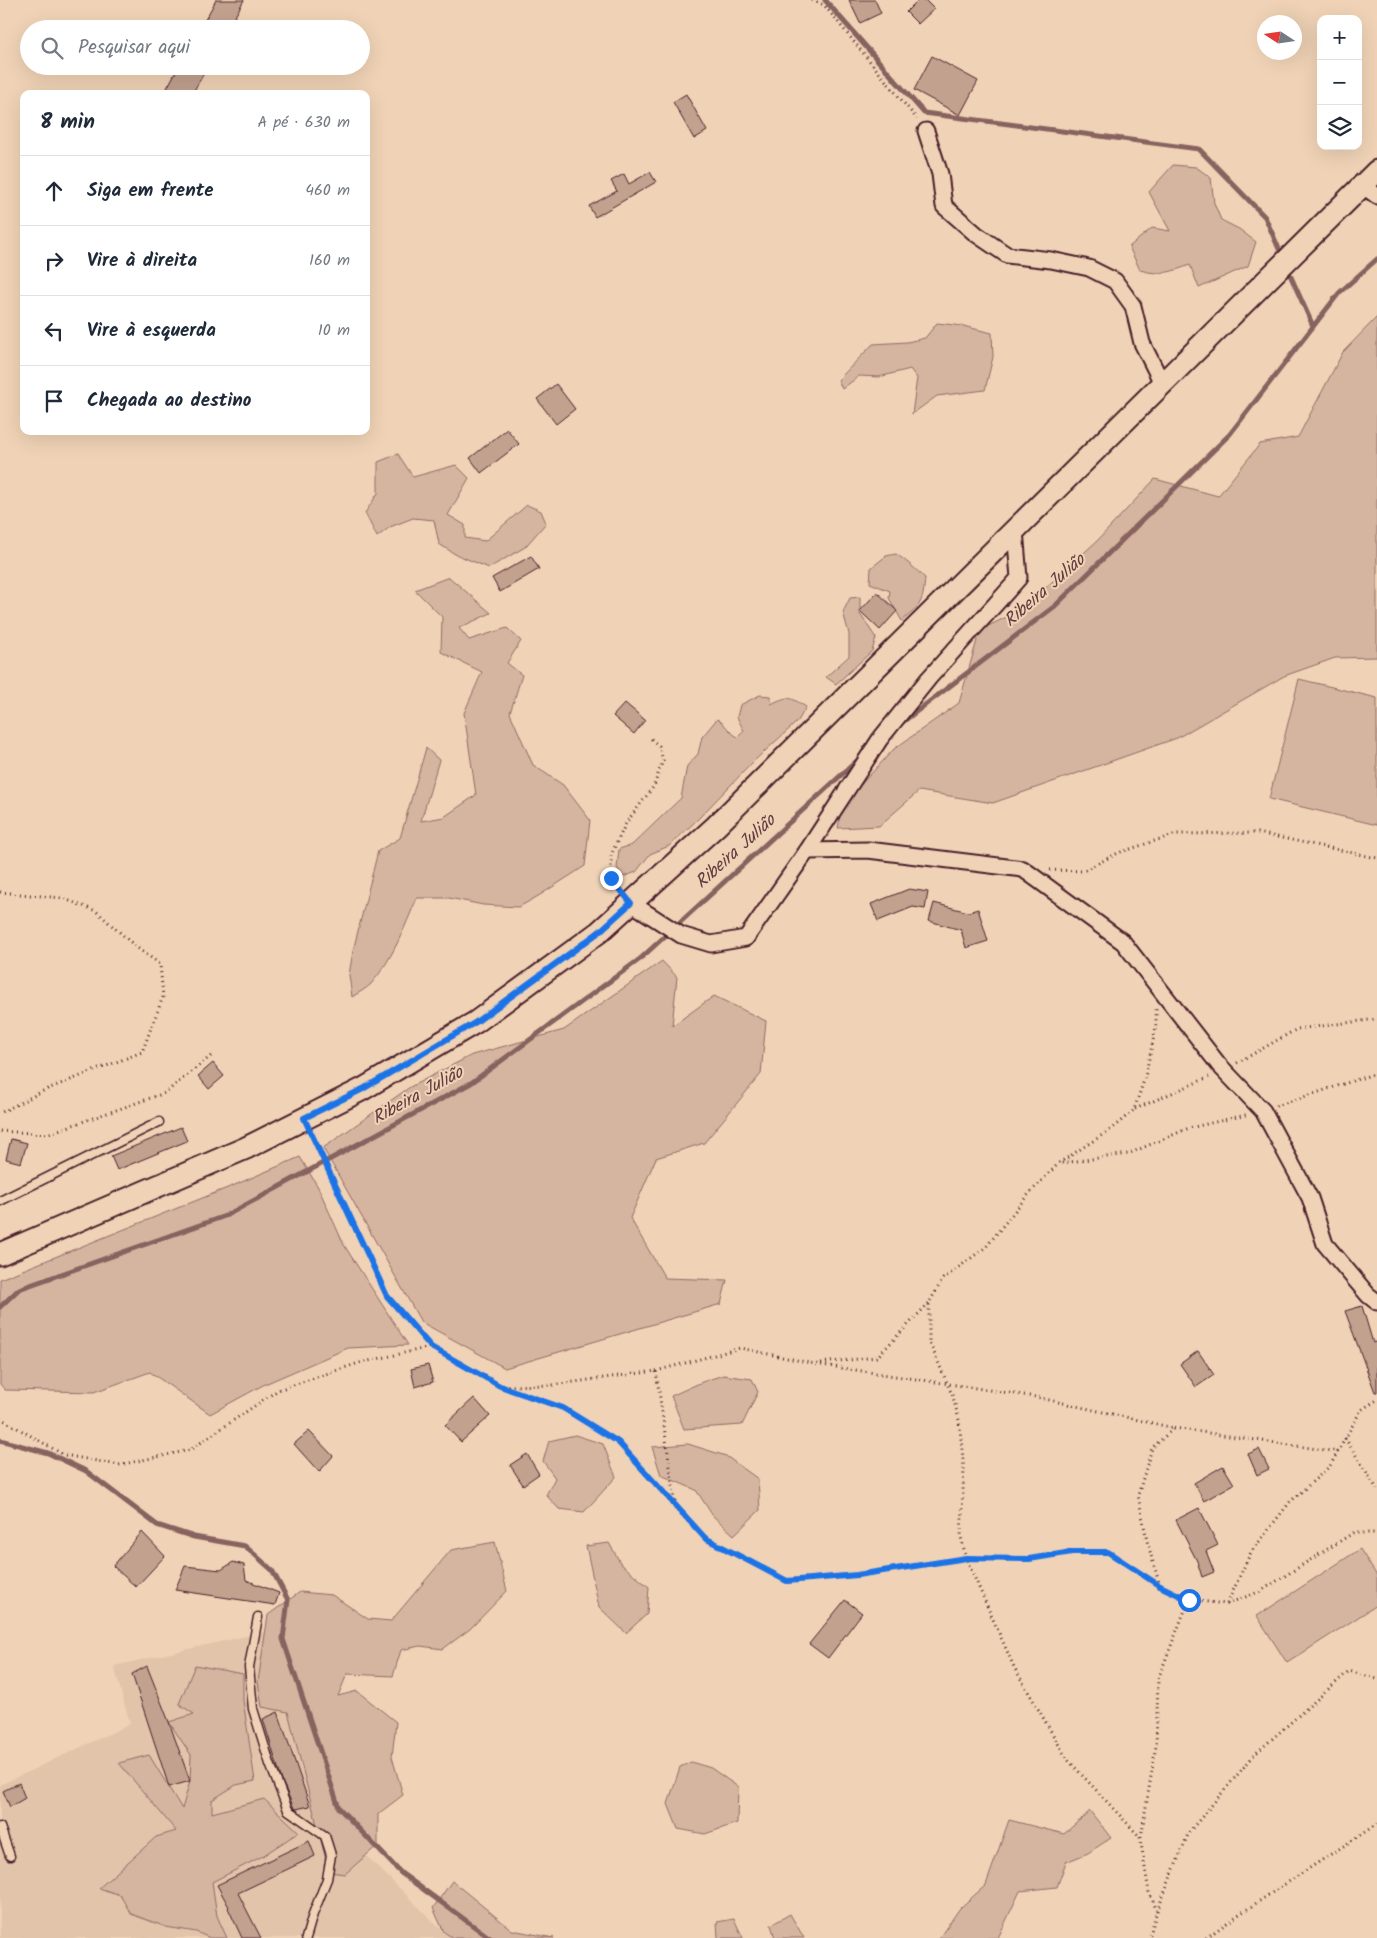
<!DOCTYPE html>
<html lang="pt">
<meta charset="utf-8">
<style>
:root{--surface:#fff;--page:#f6f6f7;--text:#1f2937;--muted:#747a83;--line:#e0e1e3}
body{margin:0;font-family:Kalam,sans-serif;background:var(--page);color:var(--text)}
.controls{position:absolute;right:15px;top:15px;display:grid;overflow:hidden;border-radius:10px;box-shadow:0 5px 20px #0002}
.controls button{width:45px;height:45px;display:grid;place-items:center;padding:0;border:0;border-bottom:1px solid var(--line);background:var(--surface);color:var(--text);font:25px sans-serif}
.compass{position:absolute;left:1257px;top:15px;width:45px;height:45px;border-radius:50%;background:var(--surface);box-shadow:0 5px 20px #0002;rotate:282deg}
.stop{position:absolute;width:15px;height:15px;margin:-11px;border:4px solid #1a73e8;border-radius:50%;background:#fff}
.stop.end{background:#1a73e8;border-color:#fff;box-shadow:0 1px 5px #0008}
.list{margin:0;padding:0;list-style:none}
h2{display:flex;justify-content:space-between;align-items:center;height:65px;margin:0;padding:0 20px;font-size:21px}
h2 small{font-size:16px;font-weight:400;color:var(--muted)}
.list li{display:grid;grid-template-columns:32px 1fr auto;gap:15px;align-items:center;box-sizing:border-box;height:70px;padding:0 20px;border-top:1px solid var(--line)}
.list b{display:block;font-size:19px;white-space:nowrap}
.list em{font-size:16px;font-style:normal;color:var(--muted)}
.icon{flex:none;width:28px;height:28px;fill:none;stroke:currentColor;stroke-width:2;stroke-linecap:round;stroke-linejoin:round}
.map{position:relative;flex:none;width:1377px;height:1938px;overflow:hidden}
.search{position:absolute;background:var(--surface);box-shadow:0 5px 20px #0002;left:20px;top:20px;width:350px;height:55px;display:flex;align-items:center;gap:12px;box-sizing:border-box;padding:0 18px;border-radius:28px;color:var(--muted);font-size:19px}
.panel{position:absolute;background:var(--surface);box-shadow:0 5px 20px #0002;left:20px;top:90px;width:350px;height:345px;border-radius:10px}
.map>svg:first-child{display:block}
.built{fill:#e2c4aa}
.green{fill:#d5b5a0;stroke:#906a66}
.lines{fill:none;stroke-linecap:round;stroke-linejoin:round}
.stream{stroke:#87625f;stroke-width:5}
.building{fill:#c2a18f;stroke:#4a1f2b}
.service-casing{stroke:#4a1f2b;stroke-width:11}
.minor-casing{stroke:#4a1f2b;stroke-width:19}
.secondary-casing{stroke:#4a1f2b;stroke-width:25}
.path{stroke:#4a1f2b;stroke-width:3;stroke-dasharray:1 4;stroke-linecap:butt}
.service{stroke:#f0d3b6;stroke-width:8}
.minor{stroke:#f0d3b6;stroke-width:15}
.secondary{stroke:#f0d3b6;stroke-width:21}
.route{stroke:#1a73e8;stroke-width:6}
.labels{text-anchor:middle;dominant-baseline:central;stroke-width:4;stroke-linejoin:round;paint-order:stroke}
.water-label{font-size:18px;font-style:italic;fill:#643b40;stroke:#f0d3b6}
</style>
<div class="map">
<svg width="1377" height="1938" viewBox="0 0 1377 1938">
<rect width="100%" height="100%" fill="#f0d3b6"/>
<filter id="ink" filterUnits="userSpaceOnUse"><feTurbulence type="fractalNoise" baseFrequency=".02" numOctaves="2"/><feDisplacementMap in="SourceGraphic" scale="10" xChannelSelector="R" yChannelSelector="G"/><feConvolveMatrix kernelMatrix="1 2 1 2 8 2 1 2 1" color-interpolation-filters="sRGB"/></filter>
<g filter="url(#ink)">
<path class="built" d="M268,1631l65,192 111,109 9,6h-453v-153l130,-61 -16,-58z"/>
<g class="green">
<path d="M1173,165l23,2 15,11 3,25 7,17 18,9 17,13 -8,24 -49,22 -9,-23c-19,7 -30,11 -50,5l-11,-23 23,-19 18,3 -21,-39z"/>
<path d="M1377,317v340l-42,1 -51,18 -107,62 -184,65 -74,-12 -40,35 -41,2 4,-23 52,-56 65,-46 21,-73 41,-20 77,-70 57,-61 63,17 42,-52 38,-7 45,-85z"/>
<path d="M937,323l26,3 29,7 1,24 -8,33 -48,6 -25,18 5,-36 -7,-9 -31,8 -20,-1 -17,13 -4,-9 35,-36 34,-2 18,-4z"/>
<path d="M398,454l15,23 43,-12 13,13 -21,37 17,10v13l20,3 42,-36 14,6 5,12 -21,24 -36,21 -34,-14 -16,-10 -5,-24 -21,-2 -23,9 -13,10 -12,-24 13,-20v-31z"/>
<path d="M896,554c8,5 22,17 29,24 -2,25 -4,27 -23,43l-13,-23 1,-7 -20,-8 1,-15 15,-12z"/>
<path d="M449,577l42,36 -32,15 10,12 38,-12 14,13 -14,22 15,12 -12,38 23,52 30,20 27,35 -5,46 -45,29 -21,12 -36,-2 -34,-7h-32c-13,30 -24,61 -46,86 -5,5 -13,9 -19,13l-3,-22 4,-24 25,-100 22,-13 26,-90 13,12 -18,61 23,-4 32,-22 -12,-82 18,-41 -41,-20 1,-35 -27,-27z"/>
<path d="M860,597v17l16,24 -4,13 -36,33 -10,-7 23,-21v-22l-6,-22 7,-14z"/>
<path d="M1299,679l78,19v127l-108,-26z"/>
<path d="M760,695l10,1 1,8c18,-9 19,-7 35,3l-8,14 -44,40 -58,60 -27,25 -19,8 -14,18 -13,5 -6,-9 2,-19 13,-4 49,-47 6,-32 11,-12 4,-17 15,-18c9,5 12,14 21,18l6,-6 -7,-14 3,-12z"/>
<path d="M662,961l15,16 -5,49 42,-30 52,25 -5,53 -57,69 -48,15 -26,60 35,60 62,2 -6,24 -216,64 -84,-46 -98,-174 87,-61 62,-32 92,-25z"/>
<path d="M300,1157l18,30 26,58 64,100 -60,3 -83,36 -55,30 -60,-42 -56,20 -89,-2 -5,-6v-105l230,-92z"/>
<path d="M723,1375l29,4 6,13 -16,33 -58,4 -13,-33 31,-14z"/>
<path d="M575,1435l28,9 13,33 -32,35 -25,-3 -13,-14 9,-17 -12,-17 6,-20z"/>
<path d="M688,1444l38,12 32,23 2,31 -26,25 -21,-19 -17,-26 -35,-15 -9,-28z"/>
<path d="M495,1542l12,49 -37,38 -27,20 -23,-3 -19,4 -8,26 -46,-2 -9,22 19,-5 39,31 -4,35 11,38 -25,19v31l-33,29 -16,-2 -41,-160 -26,-5 -4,-25 10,-67 32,-23 32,3 36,24 23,2 60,-71z"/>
<path d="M609,1543l12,21 28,23 -2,27 -21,19 -27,-26 -13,-61z"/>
<path d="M1360,1549l17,27v29l-90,58 -30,-47z"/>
<path d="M195,1665l48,9v26l12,81 -19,4 -24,15v13l52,-14 35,33 -38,25 -49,25 5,34 10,22h-17l-14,-6 -30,-5 -35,-13 -11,-19 -21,-7 57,-51 20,-6 -57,-68 30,-8 33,54 8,-28 1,-26 -22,-33 25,-8 -15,-10z"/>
<path d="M691,1762l20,6 27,19 -1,36 -32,11 -27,-5 -10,-25 12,-37z"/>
<path d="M1090,1811l21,27 -23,15 -22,9 -9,25 -37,4 -22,47h-59l21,-30 26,-23 23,-65 55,14z"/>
<path d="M452,1881l60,49 42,8h-101l-9,-6 -11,-24z"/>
<path d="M790,1914l14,24h-29l-4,-13z"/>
<path d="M734,1919l9,19h-25l-1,-16z"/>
</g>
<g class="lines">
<g class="stream">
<path d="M825,0l99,113 275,36 66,68 18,41"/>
<path d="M1287,268l26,58"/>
<path d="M900,724l155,-118 175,-172 109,-141 38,-34"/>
<path d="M0,1307l19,-18 206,-73 246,-133 169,-124 221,-202"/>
<path d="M0,1440l48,13 38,18 71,54 37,12 51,9 27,24 16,30 -5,39 56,169 62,65 89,65"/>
</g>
</g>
<g class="building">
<path d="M216,0h28l-16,29h-28z"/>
<path d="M849,0h26l6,13 -21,10z"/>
<path d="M918,0h7l9,9 -16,15 -12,-12z"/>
<path d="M932,56l46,25 -18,34 -46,-25z"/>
<path d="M179,66h29l-16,28h-14l-11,-6z"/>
<path d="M686,94l21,37 -13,8 -21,-37z"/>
<path d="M650,172l6,10 -61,35 -6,-11 28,-15 -6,-10 13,-7 5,10z"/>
<path d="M556,384l19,25 -19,15 -19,-25z"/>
<path d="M507,429l12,15 -38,29 -11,-15z"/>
<path d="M531,556l8,13 -39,23 -8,-14z"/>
<path d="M877,592l20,19 -17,19 -20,-19z"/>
<path d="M625,703l20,17 -11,14 -21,-18z"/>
<path d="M909,889l19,3 -3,17 -12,-2 -35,14 -7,-17z"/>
<path d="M934,903l34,9 10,-3 10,32 -22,7 -5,-18 -32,-9z"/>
<path d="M213,1063l11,13 -15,13 -11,-13z"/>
<path d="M181,1127l6,14 -70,29 -6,-14z"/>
<path d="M11,1139l16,4 -6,20 -15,-4z"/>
<path d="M1362,1306l11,37 4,-2v51h-2l-30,-81z"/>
<path d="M1198,1351l16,24 -18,12 -16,-23z"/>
<path d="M428,1365l5,17 -18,5 -4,-18z"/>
<path d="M474,1398l16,18 -29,26 -16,-17z"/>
<path d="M309,1431l24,25 -14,16 -25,-28z"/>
<path d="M1259,1449l10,20 -12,6 -9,-21z"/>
<path d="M527,1454l12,20 -16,11 -13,-20z"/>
<path d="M1223,1466l11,18 -30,17 -10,-18z"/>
<path d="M1199,1508l19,37 -12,6 8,21 -12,5 -5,-16 -21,-41z"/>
<path d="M142,1532l23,24 -29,31 -23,-21z"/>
<path d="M233,1562l11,3 2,15 33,13 -4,12 -100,-15 10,-24 36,4z"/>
<path d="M845,1600l17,13 -34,45 -19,-14z"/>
<path d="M147,1666l22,56 21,59 -21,6 -37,-113z"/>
<path d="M278,1712l32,94 -14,3 -3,-3 -11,-25 -19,-62z"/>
<path d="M19,1783l6,15 -15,9 -7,-16z"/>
<path d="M309,1841l6,15 -77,37 23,45h-19l-14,-30 1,-1 -12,-22z"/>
</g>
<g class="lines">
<g class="service-casing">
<g id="service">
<path d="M0,1201l159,-79"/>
<path d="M258,1617l-9,50 4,42 17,55 18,46 37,26 6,19 -4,24 -14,35 -7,24"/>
<path d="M0,1827l10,29"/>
</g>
</g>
<g class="minor-casing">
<g id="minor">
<path d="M926,131l14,43 4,32 32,28 31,21 44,5 38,8 26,13 18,25 9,37 20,40"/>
<path d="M1362,185l15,11"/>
<path d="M807,851l61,-1 155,19 100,73 96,123 44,46 47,87 15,46 43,51 9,7"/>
<path d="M631,903l50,32 30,9 35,-6 61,-87 73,-112 49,-61 90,-100 -4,-48"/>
</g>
</g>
<g class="secondary-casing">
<path id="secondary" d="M0,1254l246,-106 117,-59 113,-67 123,-90 117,-106 661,-655"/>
</g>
<g class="path">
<path d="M812,0l12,5 93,114"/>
<path d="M1050,870l33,1 35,-18 58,-19 82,-1 119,25"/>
<path d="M619,889l-8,-11v-23l15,-32 28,-37 9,-26 -4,-14 -10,-9"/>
<path d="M0,892l62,6 34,13 40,36 24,17 3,33 -21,55 -97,38 -45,23"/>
<path d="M1237,1063l60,-34 80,-10"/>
<path d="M1276,1106l101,-33"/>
<path d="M1135,1109l74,-32"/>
<path d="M0,1131l47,3 118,-41 46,-37"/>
<path d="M311,1133l76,163 44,51"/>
<path d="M1062,1163l66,-9 61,-26 57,-13"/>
<path d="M821,1363l56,-6 52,-54"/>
<path d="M656,1371l84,-23 75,16 221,33 138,31 -22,20 -14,47 9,46 13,45 -52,-34h-36l-43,7 -63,-1 -5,-21 3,-69 -5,-48 -6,-23 -24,-56v-38l14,-24 43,-32 40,-50 33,-34 51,-33 24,-20 11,-33 11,-50v-18"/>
<path d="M503,1387l60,21 55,34 58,66"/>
<path d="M0,1418l64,37 55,10 71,-15 88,-60 81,-27 72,-16 69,39 52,-1 104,-14 20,137 29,30 82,43 70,-6 109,-17 48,109 53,92 73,78 9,55 8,19 -8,27"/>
<path d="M1174,1428l164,24"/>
<path d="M1345,1438l32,51"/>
<path d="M1160,1586l29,14 38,4 34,-13 92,-58h24"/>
<path d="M1227,1604l24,-52 39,-50 40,-36 31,-56 16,-10"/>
<path d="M1141,1837l15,-91 2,-67 31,-79"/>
<path d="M1157,1911l32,-79 66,-78 94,-83 28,8"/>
<path d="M1206,1938l32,-23 139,-91"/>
</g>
<use href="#service" class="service"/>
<use href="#minor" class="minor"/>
<use href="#secondary" class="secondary"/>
</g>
</g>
<g class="lines" filter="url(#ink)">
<path class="route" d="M611,878l20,25 -32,29 -123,90 -113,67 -59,29 83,178 44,51 69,39 63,22 55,34 87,96 82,43 70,-6 109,-17 63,1 43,-7h36l52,34 29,14"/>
</g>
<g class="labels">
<g class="water-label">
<text transform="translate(1045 591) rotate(-41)">Ribeira Julião</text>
<text transform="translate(736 852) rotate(-42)">Ribeira Julião</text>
<text transform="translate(418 1096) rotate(-29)">Ribeira Julião</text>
</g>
</g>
</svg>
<div class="controls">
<button>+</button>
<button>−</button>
<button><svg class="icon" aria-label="layers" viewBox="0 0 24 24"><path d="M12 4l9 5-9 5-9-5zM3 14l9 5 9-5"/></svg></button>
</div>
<svg class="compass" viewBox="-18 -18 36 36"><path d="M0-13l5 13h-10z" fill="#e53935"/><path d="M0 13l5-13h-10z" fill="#747a83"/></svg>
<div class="stop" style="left:1189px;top:1600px"></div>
<div class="stop end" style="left:611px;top:878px"></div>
<div class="search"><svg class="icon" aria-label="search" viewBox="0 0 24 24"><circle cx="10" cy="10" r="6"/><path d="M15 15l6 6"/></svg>Pesquisar aqui</div>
<section class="panel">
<h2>8 min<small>A pé · 630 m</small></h2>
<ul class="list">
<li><svg class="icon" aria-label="ahead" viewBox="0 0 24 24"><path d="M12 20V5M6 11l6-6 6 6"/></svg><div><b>Siga em frente</b></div><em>460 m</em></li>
<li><svg class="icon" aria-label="right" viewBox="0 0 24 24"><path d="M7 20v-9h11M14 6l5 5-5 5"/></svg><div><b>Vire à direita</b></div><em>160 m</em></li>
<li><svg class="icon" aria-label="left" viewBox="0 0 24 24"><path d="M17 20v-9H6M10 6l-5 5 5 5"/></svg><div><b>Vire à esquerda</b></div><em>10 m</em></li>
<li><svg class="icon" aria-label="arrive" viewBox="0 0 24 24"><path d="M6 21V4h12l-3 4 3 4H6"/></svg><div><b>Chegada ao destino</b></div></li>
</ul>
</section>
</div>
